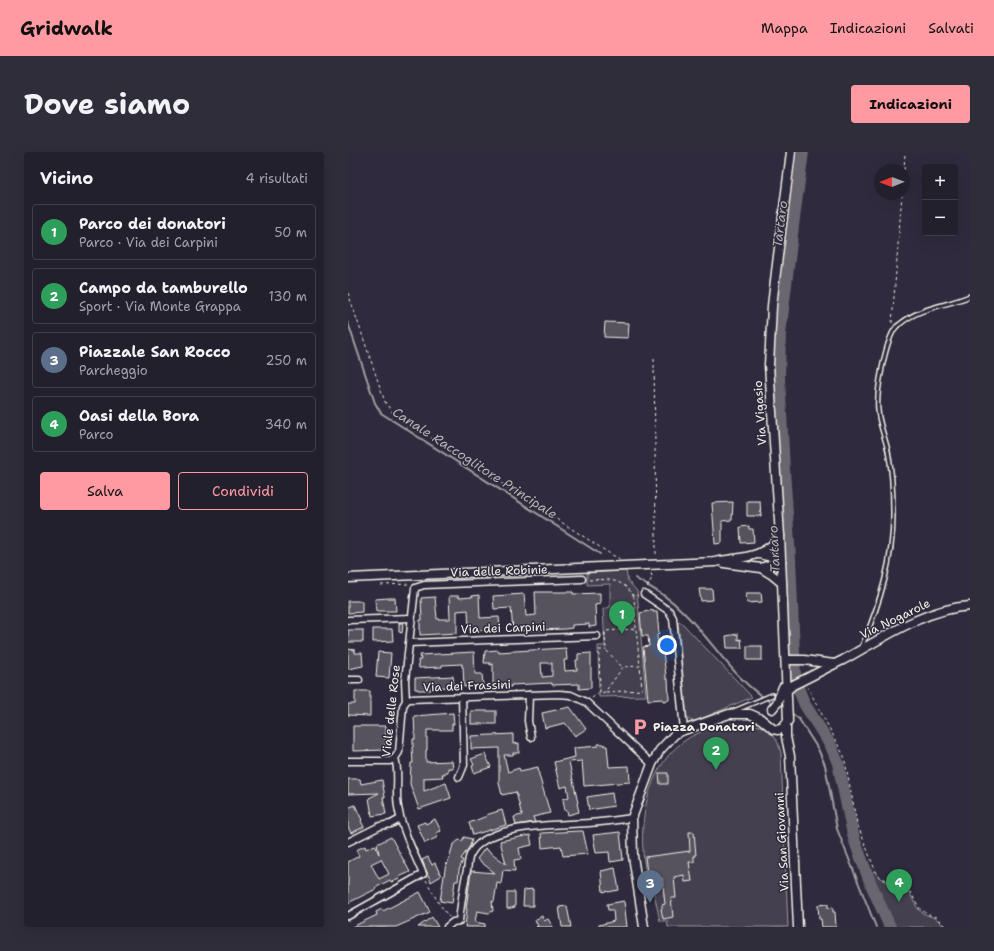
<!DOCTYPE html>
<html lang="it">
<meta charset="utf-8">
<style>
:root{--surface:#23202e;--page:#2f2d3a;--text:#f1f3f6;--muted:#a3a3aa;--line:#403e4a;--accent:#ff9aa2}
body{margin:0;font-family:"Shantell Sans",sans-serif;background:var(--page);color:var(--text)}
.controls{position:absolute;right:12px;top:12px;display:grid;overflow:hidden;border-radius:4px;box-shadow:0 4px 16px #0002}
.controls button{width:36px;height:36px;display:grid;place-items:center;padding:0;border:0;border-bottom:1px solid var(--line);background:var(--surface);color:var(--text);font:20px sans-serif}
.compass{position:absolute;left:526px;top:12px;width:36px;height:36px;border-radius:50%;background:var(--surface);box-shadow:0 4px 16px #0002;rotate:269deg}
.you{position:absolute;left:319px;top:493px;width:14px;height:14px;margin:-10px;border:3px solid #fff;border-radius:50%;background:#1a73e8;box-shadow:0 0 0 6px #1a73e833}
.badge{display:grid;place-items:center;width:26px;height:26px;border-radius:50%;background:var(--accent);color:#fff;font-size:13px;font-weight:700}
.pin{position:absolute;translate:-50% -33px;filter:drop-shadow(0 1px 2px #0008)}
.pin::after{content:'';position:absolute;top:21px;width:14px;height:12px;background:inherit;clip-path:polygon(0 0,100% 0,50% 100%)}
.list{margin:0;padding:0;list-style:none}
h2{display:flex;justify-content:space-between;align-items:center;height:52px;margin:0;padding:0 16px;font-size:17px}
h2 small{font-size:13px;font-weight:400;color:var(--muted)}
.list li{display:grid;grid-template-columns:26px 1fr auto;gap:12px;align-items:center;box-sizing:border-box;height:56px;margin:0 8px 8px;padding:0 8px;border:1px solid var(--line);border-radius:4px}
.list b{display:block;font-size:15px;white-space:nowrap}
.list p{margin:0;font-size:13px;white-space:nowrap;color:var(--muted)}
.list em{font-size:13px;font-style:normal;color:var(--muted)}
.actions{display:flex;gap:8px;padding:12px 16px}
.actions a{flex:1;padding:9px 0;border:1px solid var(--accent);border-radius:4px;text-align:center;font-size:14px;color:var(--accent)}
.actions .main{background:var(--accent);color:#111}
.map{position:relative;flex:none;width:622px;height:775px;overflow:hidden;border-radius:4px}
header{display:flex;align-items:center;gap:24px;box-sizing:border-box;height:56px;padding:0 20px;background:var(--accent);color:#111}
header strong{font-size:19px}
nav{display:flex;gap:22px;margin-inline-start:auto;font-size:14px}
.intro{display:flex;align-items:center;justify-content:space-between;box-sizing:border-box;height:96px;padding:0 24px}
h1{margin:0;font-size:28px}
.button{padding:10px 18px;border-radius:4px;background:var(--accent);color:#111;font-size:14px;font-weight:700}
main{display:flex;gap:24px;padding:0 24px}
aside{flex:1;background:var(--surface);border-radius:4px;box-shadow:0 4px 16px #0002}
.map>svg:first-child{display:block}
.green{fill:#454050;stroke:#9c989c}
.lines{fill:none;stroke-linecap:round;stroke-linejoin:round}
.stream{stroke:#a19ea0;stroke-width:2}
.river{stroke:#6a6670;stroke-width:12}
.building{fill:#56525f;stroke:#f4f1e8;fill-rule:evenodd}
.lane-casing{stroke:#f4f1e8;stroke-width:6}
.street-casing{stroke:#f4f1e8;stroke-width:9}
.secondary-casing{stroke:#f4f1e8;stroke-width:11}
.path{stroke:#f4f1e8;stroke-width:1;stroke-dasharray:3 3;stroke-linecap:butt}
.lane{stroke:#2f2a3d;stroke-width:3}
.street{stroke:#2f2a3d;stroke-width:6}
.secondary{stroke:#2f2a3d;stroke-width:8}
.labels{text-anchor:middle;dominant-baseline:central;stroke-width:3;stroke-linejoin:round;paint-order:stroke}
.street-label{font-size:12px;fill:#f4f1e8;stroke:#2f2a3d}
.poi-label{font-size:12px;font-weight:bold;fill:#f4f1e8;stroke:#2f2a3d;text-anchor:start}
.water-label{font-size:13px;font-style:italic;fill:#b6b2b2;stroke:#2f2a3d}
</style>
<header>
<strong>Gridwalk</strong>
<nav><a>Mappa</a><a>Indicazioni</a><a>Salvati</a></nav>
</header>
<div class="intro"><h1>Dove siamo</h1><a class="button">Indicazioni</a></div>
<main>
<aside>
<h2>Vicino<small>4 risultati</small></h2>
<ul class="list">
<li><span class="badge" style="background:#2e9e5b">1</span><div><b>Parco dei donatori</b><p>Parco · Via dei Carpini</p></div><em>50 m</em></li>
<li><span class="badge" style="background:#2e9e5b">2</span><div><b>Campo da tamburello</b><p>Sport · Via Monte Grappa</p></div><em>130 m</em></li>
<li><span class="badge" style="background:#5c6f8a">3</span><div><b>Piazzale San Rocco</b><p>Parcheggio</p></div><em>250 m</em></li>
<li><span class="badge" style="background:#2e9e5b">4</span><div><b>Oasi della Bora</b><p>Parco</p></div><em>340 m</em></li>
</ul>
<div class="actions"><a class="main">Salva</a><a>Condividi</a></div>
</aside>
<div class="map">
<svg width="622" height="775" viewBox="0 0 622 775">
<rect width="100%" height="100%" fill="#2f2a3d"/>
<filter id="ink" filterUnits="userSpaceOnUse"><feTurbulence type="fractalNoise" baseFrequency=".025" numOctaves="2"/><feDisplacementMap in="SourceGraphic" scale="8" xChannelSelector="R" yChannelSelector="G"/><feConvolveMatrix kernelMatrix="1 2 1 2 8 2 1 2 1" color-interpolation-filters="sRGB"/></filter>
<g filter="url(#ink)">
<g class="green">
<path d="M278,419l2,10 9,10 9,105 -47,1 -1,-51h7l-2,-37 7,-2v-23l-23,1v-12z"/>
<path d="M333,470l71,75 -56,24h-5l-4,-3 -9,-95z"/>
<path d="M382,572c27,0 44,-1 51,29l7,174h-120l-1,-6h-7l-8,-37 -5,-3c-1,-10 -4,-20 -4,-30 -3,-40 8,-89 44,-112 12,-8 29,-12 43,-15z"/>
<path d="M526,719c10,13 16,10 29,16 9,5 10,16 16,23 8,8 17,4 25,17h-50l-22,-54z"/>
</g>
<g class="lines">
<g class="stream">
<path d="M0,171l27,80 6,10 219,141"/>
<path d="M287,426c16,10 33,18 46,32 32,30 53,72 93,94"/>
<path d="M442,560l9,7 19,30 7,16 12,64 39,98"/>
</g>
<path class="river" d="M455,0l-9,66 -14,116 -1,43 5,93 6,88 5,118 3,12 7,17 26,41 7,17 16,76 16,43 20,45"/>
</g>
<g class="building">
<path d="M257,170l24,1 -1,15 -24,-1z"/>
<path d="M399,349h13l1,15h-14z"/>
<path d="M385,350l-1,18 -10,1v22l-7,1 -3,-41z"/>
<path d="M401,374v3h4l1,13 -13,1 -1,-16z"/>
<path d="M351,437h13l1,11 -12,1z"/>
<path d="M187,440h38v2l27,-1v11l-5,1 1,21 -7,1v-3l-17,1v3l-7,1 -52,2 -2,-23 -17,1 -1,-13 31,-2 2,22 10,-1z"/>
<path d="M398,441h15l1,9 -15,1z"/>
<path d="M131,443l1,23 19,-1 1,13h-31l-1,-20 -11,1v22l-37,2v-15h2l-1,-22 14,-1 2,22h13l-1,-23h10v2l13,-1v-1z"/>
<path d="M41,446h6l1,13h-20l-1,-12z"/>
<path d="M0,449h14v11l-14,1z"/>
<path d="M305,458v2h4l2,22 -2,1 1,10 4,-1 4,32v3h2l1,21 -6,1v-2l-15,1 -5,-53 6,-1 -1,-10h-6l-2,-23z"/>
<path d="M51,471h4l-1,10 -3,-1z"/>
<path d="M25,477h19l1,12 -20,1z"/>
<rect x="0" y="478" width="15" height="12"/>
<path d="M390,482v6l3,-1 1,9h-15l-1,-12z"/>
<rect x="399" y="494" width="15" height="14"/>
<path d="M218,496l1,12h-3l1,11 12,-1 -1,-10h2v-6l13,-1v35l-12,1v-5l-27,1v-2l-41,2v2l-18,-1v-22l-3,1v-2h-6l1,-12 13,-1v2zM193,511h11v13l-10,1z"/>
<path d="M0,497l7,1v3h7l1,13 -15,3z"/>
<path d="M30,500l13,1 -2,25 -13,-1z"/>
<path d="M126,500l1,22h7l1,11 -19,2 -1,-20h-1v-3l-20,1v2l-23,1 -1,-8h3l-1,-5z"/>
<path d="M105,524l1,10h-7v1l-16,1v2h-13v-1h-3v-11z"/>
<path d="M7,539h15v25l-22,-1v-11h7z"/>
<path d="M222,555l16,22 -11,7 -10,-13 -20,5 -3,-15z"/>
<rect x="123" y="559" width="25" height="13"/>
<path d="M105,561l1,11h-2v6h-25v20h-1v12l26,-1 1,7h-5v4h-3v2h-3l1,3 -19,1v13l22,-8 5,15 -32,11 -9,-25 1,-21h2l-1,-16h1v-8h2l-1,-23z"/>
<path d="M5,574h33l-1,24 -32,1z"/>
<path d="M165,582v10l6,-1v10h-6v2h-9l4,17 11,-4 1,3 18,-4 1,8 11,38 -17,4 2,5 -19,3 -2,-8 8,-2 -1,-3 -5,-20 -14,3 -3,-12v-35l-28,1v-13z"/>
<path d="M250,592h6l1,2h2l2,21 20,-1 1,16 -46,4 -2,-25 -13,1 9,41h-1l2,9 -11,3 -1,-5 -2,1 -2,-12 6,-2 -2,-11 -7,2 -6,-26 21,-5 -1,-9 24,-2z"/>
<path d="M137,602l6,13 -17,6 -2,-7 2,-1 -3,-6z"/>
<path d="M311,621h9v11h-8z"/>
<path d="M0,627h12l1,5 21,-4 3,17h-2l3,17 -14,2 -3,-18 10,-5 -31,1z"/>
<path d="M264,641l2,13 -25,4 -2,-13z"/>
<path d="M7,653l7,15 -1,1 3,6 -13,6 -3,-6v-19z"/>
<path d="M154,658l4,15 -33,10 -4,-12 18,-7 -1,-1z"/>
<path d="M87,667l6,12 -5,2 2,4 -13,6 -8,-18 8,-3 1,2z"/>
<path d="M232,679h3l5,23 -25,2 -2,-10 -19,2 -1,-15z"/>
<path d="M272,680l3,28 -13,2 -1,-10 -13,1 -3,-18z"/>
<path d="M341,680h5l2,24h-2v6h-5l3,19 -7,1 -1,-7 -10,2 2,21h-5l2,19 -10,2 -2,-10h1v-4l3,-1 -3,-26 -14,2 -3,-23 45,-6z"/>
<path d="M182,683l2,10 -13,3 2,11 -7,1 1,11 -12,-1 -2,14 -4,-1 -3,19 -2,-1 1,10 -4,2 -12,-2 -2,11 10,2v3h-20l2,-18h-1l5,-38 24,2 -18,-14 8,-11 21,16 -6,-23z"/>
<path d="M43,685l19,35 -11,5 1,2 -9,3 -1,-2 -15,8 1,1 -28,14v-41l11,-6 -3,-6 9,-4 1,3 9,-4 4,9 -2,-10zM33,707l8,15 -10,5 -8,-15z"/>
<path d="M116,685l8,2 -2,7 -9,13 2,1 -4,10 -1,11h-3l-3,22 -12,-2 6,-38 1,2 6,-20 6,-5 3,1z"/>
<path d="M80,705l4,8 3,-2 6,13 -10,6 -9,-22z"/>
<path d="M267,716l4,22 -11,2 -1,-1 -4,1 -2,-21z"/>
<path d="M185,737v17h-10l1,-16z"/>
<path d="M72,740l10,20 -34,15h-44l25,-12 -1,-3 6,-3 1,2z"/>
<path d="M159,740h8v15l-8,2z"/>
<path d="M276,749l3,26h-28v-2l15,-4 -1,-11h-5l-1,-6z"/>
<path d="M480,752v4l5,-1v5h2l1,15h-14l-1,-8h-2l-1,-14z"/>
<path d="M219,754l4,21h-9l-3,-20z"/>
<path d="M194,764l2,5 4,-2 5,8h-17l2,-1 -3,-6z"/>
<path d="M84,765l6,10h-20z"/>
</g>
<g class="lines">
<g class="lane-casing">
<g id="lane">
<path d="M514,494c18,-43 32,-88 31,-135 0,-20 -1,-41 -5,-60 -3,-14 -9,-27 -10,-41 -2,-18 7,-65 16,-80 1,-2 4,-5 6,-6 20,-17 47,-18 70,-28"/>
<path d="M386,559l38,-16"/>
</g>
</g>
<g class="street-casing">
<g id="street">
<path d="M296,442l25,17 4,7 11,112"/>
<path d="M0,468l63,-2"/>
<path d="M61,491l188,-7"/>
<path d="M0,528h11"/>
<path d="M181,543l-1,26 3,16"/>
<path d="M58,549l3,-2 150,-5 12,1 15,7 66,62"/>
<path d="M0,609h42l5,-3"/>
<path d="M111,625l5,-12 -2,-68"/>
<path d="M0,690l32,-16 11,-2 9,-5"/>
<path d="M0,764l75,-42c-9,-21 -21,-44 -25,-67 -3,-16 2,-34 -3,-49l4,-6 4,-46 3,-5 -1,-20 10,-93 9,-3 158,-6"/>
<path d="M99,775l6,-5 6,-1c2,-17 4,-34 8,-51 1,-5 1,-11 3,-15 15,-32 88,-30 119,-32 14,-1 29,-3 43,-5"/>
</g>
</g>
<g class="secondary-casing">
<g id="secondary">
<path d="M411,402l13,3 9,4"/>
<path d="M376,411l37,5 10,6 11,9"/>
<path d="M413,416l20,-7"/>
<path d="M0,426l367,-16c26,-5 49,-3 65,-26"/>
<path d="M438,508h18l30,4"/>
<path d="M437,540l8,-7c17,-8 33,-17 50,-25 40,-22 81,-51 127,-54"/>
<path d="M424,557l5,-6 6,-16"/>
<path d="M438,574v11l4,19 8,171"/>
<path d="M296,775l-11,-71 -1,-38 20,-54 8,-14 15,-16 9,-4 45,-16h21l11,5 12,10 5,1 5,-2 5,-7 -8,-185 -11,-171 3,-59 4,-34 15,-120"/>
</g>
</g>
<g class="path">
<path d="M556,18l1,-18"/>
<path d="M0,141l37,109 8,11 219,142 8,4"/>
<path d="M544,171l10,-129"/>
<path d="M306,207l2,175v22"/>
<path d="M241,428c19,-1 34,-2 45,17l4,-2"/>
<path d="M33,433l28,-1"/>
<path d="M299,435l5,-9 -1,-6"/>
<path d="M257,481l1,17 16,17"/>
<path d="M256,483l1,-4 31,-2 -2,-32"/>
<path d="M459,534l37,70 13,67 18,47 6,8 24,9 6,6 9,16 11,7 5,1 10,10"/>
<path d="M252,540l-1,-42h7"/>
<path d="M258,540l36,-2 -2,-24"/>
<path d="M244,546l7,-5 6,-1 18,-25 17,-1 -4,-37"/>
<path d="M78,728l12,22 11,15"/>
</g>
<use href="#lane" class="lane"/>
<use href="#street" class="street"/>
<use href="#secondary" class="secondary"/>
</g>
</g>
<defs>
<g id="parking-bare" transform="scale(1.38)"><path d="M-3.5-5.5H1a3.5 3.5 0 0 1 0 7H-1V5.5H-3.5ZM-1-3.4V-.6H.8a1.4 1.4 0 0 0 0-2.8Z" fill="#ff9aa2" stroke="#2f2a3d" stroke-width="2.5" paint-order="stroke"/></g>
</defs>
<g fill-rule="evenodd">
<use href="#parking-bare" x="292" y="575"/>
</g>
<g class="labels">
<g class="street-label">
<text transform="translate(412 261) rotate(-94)">Via Vigasio</text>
<text transform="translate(151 419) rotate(-2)">Via delle Robinie</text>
<text transform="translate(547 467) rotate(-26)">Via Nogarole</text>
<text transform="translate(155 476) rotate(-2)">Via dei Carpini</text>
<text transform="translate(119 534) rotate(-2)">Via dei Frassini</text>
<text transform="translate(43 559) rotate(-84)">Viale delle Rose</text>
<text transform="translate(434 690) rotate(-93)">Via San Giovanni</text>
</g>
<g class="poi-label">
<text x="305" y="575">Piazza Donatori</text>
</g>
<g class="water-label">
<text transform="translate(432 72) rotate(-83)">Tartaro</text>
<text transform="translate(127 311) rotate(33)">Canale Raccoglitore Principale</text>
<text transform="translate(426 397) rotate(-93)">Tartaro</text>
</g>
</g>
</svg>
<div class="controls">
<button>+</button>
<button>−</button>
</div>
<svg class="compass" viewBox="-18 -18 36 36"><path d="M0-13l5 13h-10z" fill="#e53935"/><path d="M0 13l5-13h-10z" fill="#a3a3aa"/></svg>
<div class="you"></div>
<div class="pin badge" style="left:274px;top:482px;background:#2e9e5b">1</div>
<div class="pin badge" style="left:368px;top:618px;background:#2e9e5b">2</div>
<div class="pin badge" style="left:302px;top:751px;background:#5c6f8a">3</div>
<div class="pin badge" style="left:551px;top:750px;background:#2e9e5b">4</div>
</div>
</main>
